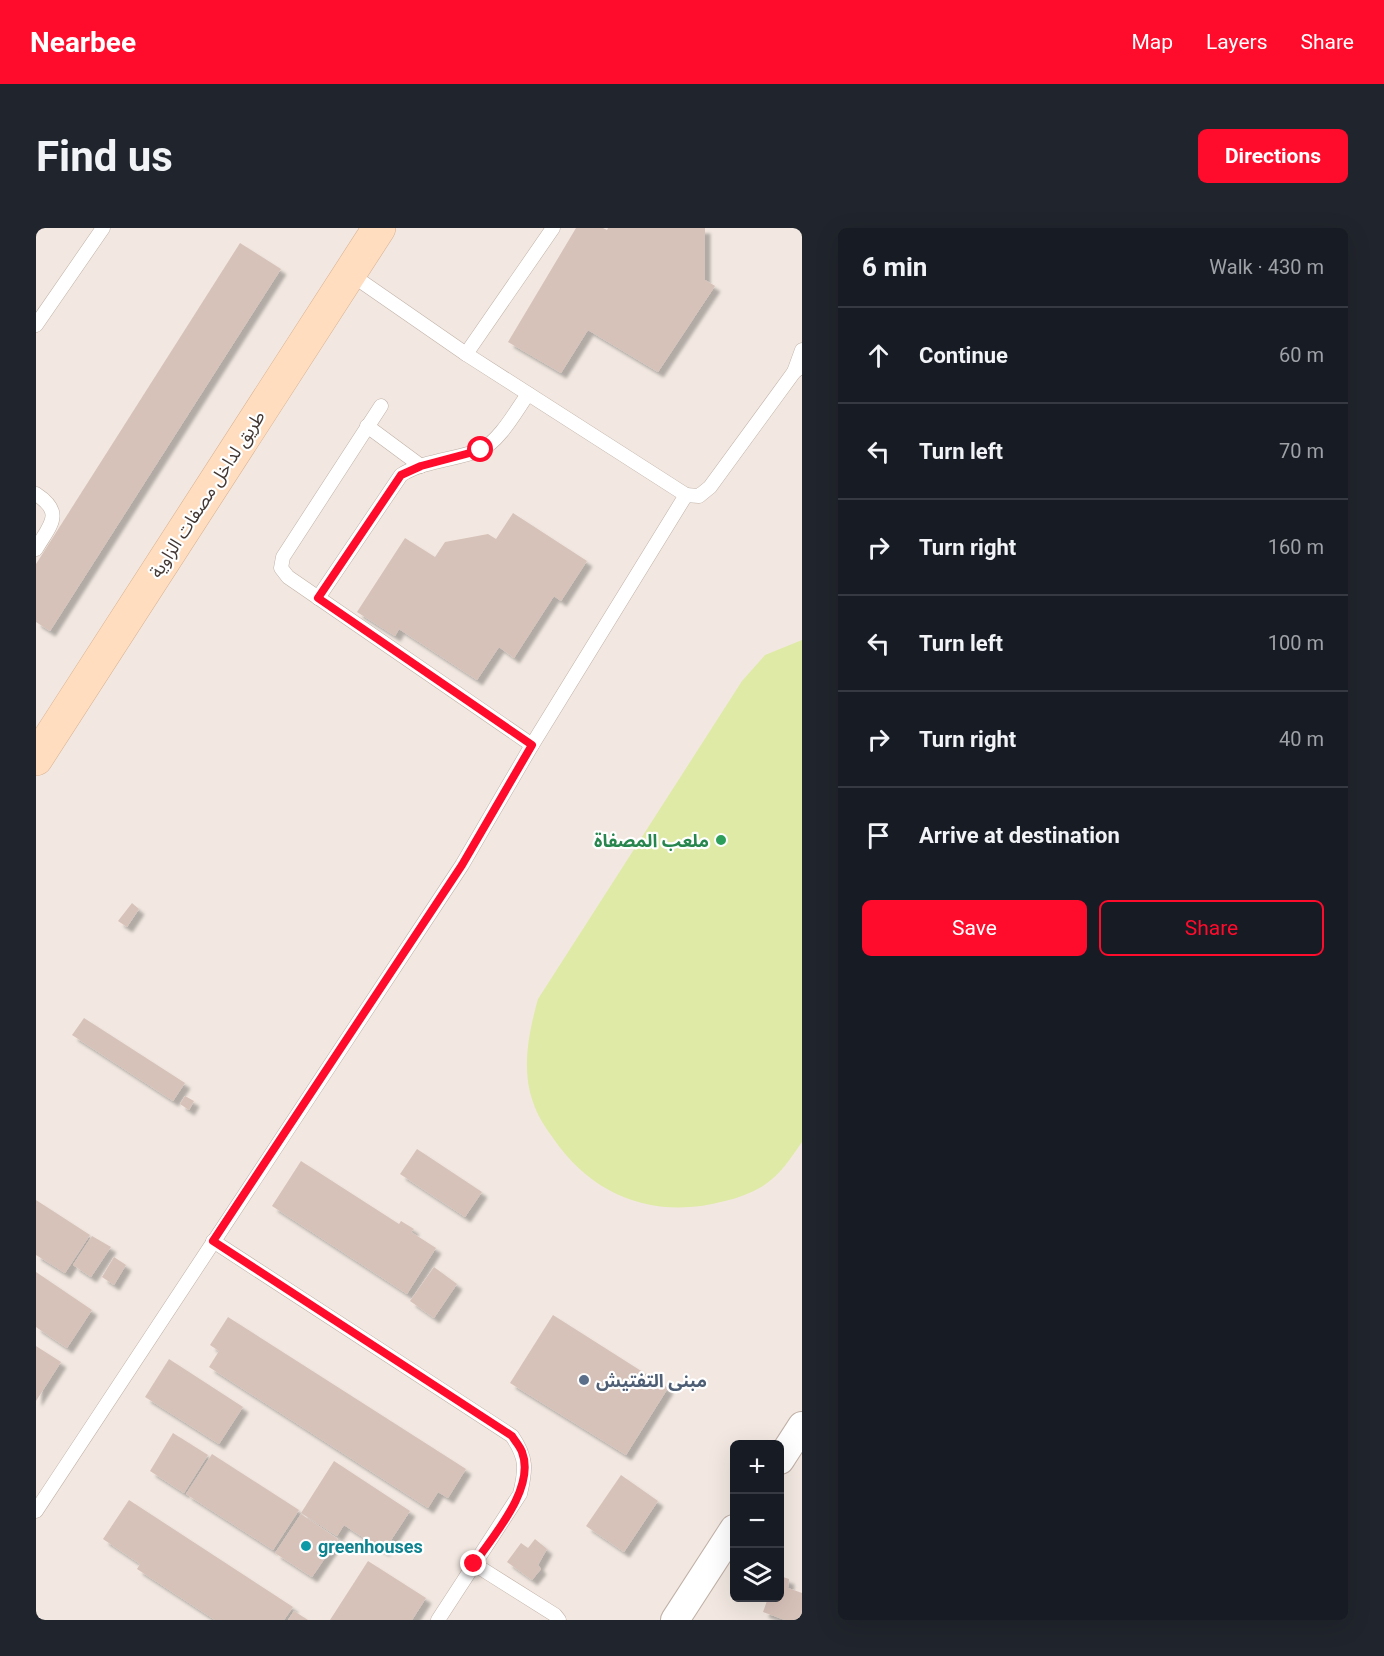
<!DOCTYPE html>
<meta charset="utf-8">
<style>
:root{--surface:#171b24;--page:#20242c;--text:#f1f3f6;--muted:#9ea1a6;--line:#363941;--accent:#ff0b2c}
body{margin:0;font-family:Roboto,"Noto Sans Arabic",sans-serif;background:var(--page);color:var(--text)}
.controls{position:absolute;right:18px;bottom:18px;display:grid;overflow:hidden;border-radius:9px;box-shadow:0 6px 24px #0002}
.controls button{width:54px;height:54px;display:grid;place-items:center;padding:0;border:0;border-bottom:2px solid var(--line);background:var(--surface);color:var(--text);font:30px sans-serif}
.stop{position:absolute;width:18px;height:18px;margin:-14px;border:4px solid #ff0b2c;border-radius:50%;background:#fff}
.stop.end{background:#ff0b2c;border-color:#fff;box-shadow:0 2px 6px #0008}
.list{margin:0;padding:0;list-style:none}
h2{display:flex;justify-content:space-between;align-items:center;height:78px;margin:0;padding:0 24px;font-size:26px}
h2 small{font-size:20px;font-weight:400;color:var(--muted)}
.list li{display:grid;grid-template-columns:39px 1fr auto;gap:18px;align-items:center;box-sizing:border-box;height:96px;padding:0 24px;border-top:2px solid var(--line)}
.list b{display:block;font-size:22px;white-space:nowrap}
.list em{font-size:20px;font-style:normal;color:var(--muted)}
.actions{display:flex;gap:12px;padding:18px 24px}
.actions a{flex:1;padding:14px 0;border:2px solid var(--accent);border-radius:9px;text-align:center;font-size:21px;color:var(--accent)}
.actions .main{background:var(--accent);color:#fff}
.icon{flex:none;width:33px;height:33px;fill:none;stroke:currentColor;stroke-width:2;stroke-linecap:round;stroke-linejoin:round}
.map{position:relative;flex:none;width:766px;height:1392px;overflow:hidden;border-radius:9px}
header{display:flex;align-items:center;gap:36px;box-sizing:border-box;height:84px;padding:0 30px;background:var(--accent);color:#fff}
header strong{font-size:28px}
nav{display:flex;gap:33px;margin-inline-start:auto;font-size:21px}
.intro{display:flex;align-items:center;justify-content:space-between;box-sizing:border-box;height:144px;padding:0 36px}
h1{margin:0;font-size:42px}
.button{padding:15px 27px;border-radius:9px;background:var(--accent);color:#fff;font-size:21px;font-weight:700}
main{display:flex;gap:36px;padding:0 36px}
aside{flex:1;background:var(--surface);border-radius:9px;box-shadow:0 6px 24px #0002}
.map>svg:first-child{display:block}
.green{fill:#dfeaa6}
.building{fill:#d7c2b9;filter:url(#shadow)}
.lines{fill:none;stroke-linecap:round;stroke-linejoin:round}
.lane-casing{stroke:#c0b0a6;stroke-width:15}
.street-casing{stroke:#c0b0a6;stroke-width:30}
.secondary-casing{stroke:#d8b08f;stroke-width:34}
.lane{stroke:#fff;stroke-width:14}
.street{stroke:#fff;stroke-width:28}
.secondary{stroke:#ffddbe;stroke-width:33}
.route{stroke:#ff0b2c;stroke-width:8}
.leisure-dot{fill:#2e9e5b;stroke:#fff;stroke-width:2}
.service-dot{fill:#5c6f8a;stroke:#fff;stroke-width:2}
.culture-dot{fill:#0f9aa8;stroke:#fff;stroke-width:2}
.labels{text-anchor:middle;dominant-baseline:central;stroke-width:4.5;stroke-linejoin:round;paint-order:stroke}
.street-label{font-size:18px;fill:#433732;stroke:#fff}
.leisure-label{font-size:18px;font-weight:bold;fill:#27864d;stroke:#fff;text-anchor:end}
.service-label{font-size:18px;font-weight:bold;fill:#4e5e75;stroke:#fff;text-anchor:start}
.culture-label{font-size:18px;font-weight:bold;fill:#0d838f;stroke:#fff;text-anchor:start}
</style>
<header>
<strong>Nearbee</strong>
<nav><a>Map</a><a>Layers</a><a>Share</a></nav>
</header>
<div class="intro"><h1>Find us</h1><a class="button">Directions</a></div>
<main>
<div class="map">
<svg width="766" height="1392" viewBox="0 0 766 1392">
<defs>
<filter id="shadow"><feDropShadow dx="5.5" dy="5.5" stdDeviation="1.5" flood-color="#0004"/></filter>
</defs>
<rect width="100%" height="100%" fill="#f2e8e1"/>
<path class="green" d="M766,412v502c-11,16 -22,33 -39,44 -12,7 -25,12 -38,15 -69,19 -132,-4 -172,-63 -8,-11 -16,-23 -20,-36 -12,-33 -4,-71 5,-103l204,-318 23,-26z"/>
<g class="building">
<path d="M540,0h27l4,2 1,-2h97v52l10,6 -57,86 -70,-42 -27,43 -53,-31z"/>
<path d="M204,15l41,26 -231,362 -14,-9v-58z"/>
<path d="M477,285l74,48 -26,40 -7,-5 -40,62 -15,-11 -22,33 -78,-51 -4,7 -38,-24 48,-74 30,19 10,-15 43,-8 8,5z"/>
<path d="M96,675l7,6 -12,18 -9,-6z"/>
<path d="M48,790l101,65 -12,18 -101,-66z"/>
<path d="M149,868l9,5 -5,9 -9,-6z"/>
<path d="M381,921l65,43 -17,25 -65,-43z"/>
<path d="M265,933l98,63 2,-3 13,8 -3,3 25,16 -29,46 -135,-88z"/>
<path d="M0,972l54,35 -25,38 -29,-18z"/>
<path d="M56,1008l19,11 -20,30 -18,-12z"/>
<path d="M78,1029l12,8 -12,20 -12,-8z"/>
<path d="M398,1039l23,17 -23,34 -24,-17z"/>
<path d="M0,1044l56,38 -25,38 -31,-21z"/>
<path d="M517,1087l115,73 -42,67 -116,-72z"/>
<path d="M192,1089l238,152 -18,29 -10,-6 -10,16 -219,-141 10,-16 -9,-6z"/>
<path d="M0,1118l25,16 -25,39z"/>
<path d="M133,1131l74,48 -24,37 -74,-47z"/>
<path d="M137,1205l35,22 -24,38 -34,-22z"/>
<path d="M176,1226l87,56 -26,40 -87,-56z"/>
<path d="M298,1233l76,50 -26,40 -40,-26 -7,11 -36,-23z"/>
<path d="M585,1247l37,26 -34,51 -38,-26z"/>
<path d="M93,1272l164,107 -9,13h-69l-78,-51 3,-5 -37,-25z"/>
<path d="M265,1286l37,25 -26,38 -37,-24z"/>
<path d="M499,1311l12,10 -9,16 3,4 -9,11 -25,-18 14,-19 7,5z"/>
<path d="M332,1333l58,37 -14,22h-82z"/>
<path d="M744,1348l9,3 -1,9 14,5v27h-17l-22,-8 5,-14h12z"/>
<path d="M258,1383l14,9h-20z"/>
</g>
<g class="lines">
<g class="lane-casing">
<g id="lane">
<path d="M0,97l67,-97"/>
<path d="M430,126l87,-126"/>
<path d="M758,144l8,-22"/>
<path d="M345,178l-98,151 -2,11 7,9 244,168"/>
<path d="M331,198l54,40"/>
<path d="M0,266c29,19 14,31 0,55"/>
<path d="M650,267l13,1 11,-9 84,-115 8,-6"/>
<path d="M282,370l83,-123c24,-15 54,-15 79,-25 19,-8 36,-39 48,-56"/>
<path d="M177,1013l299,195c15,22 14,33 8,58l-82,126"/>
<path d="M0,1283l426,-646 70,-120 154,-250 -220,-141 -117,-81"/>
<path d="M438,1336l81,51 4,5"/>
</g>
</g>
<g class="street-casing">
<g id="street">
<path d="M744,1232l22,-34"/>
<path d="M639,1392l59,-91"/>
</g>
</g>
<g class="secondary-casing">
<path id="secondary" d="M0,531l343,-531"/>
</g>
<use href="#lane" class="lane"/>
<use href="#street" class="street"/>
<use href="#secondary" class="secondary"/>
</g>
<g class="lines">
<path class="route" d="M438,1336c19,-28 62,-76 48,-112 -2,-6 -7,-11 -10,-16l-299,-195 249,-376 70,-120 -214,-147 83,-123 20,-9 60,-16"/>
</g>
<circle class="leisure-dot" cx="685" cy="612" r="6"/>
<circle class="service-dot" cx="548" cy="1152" r="6"/>
<circle class="culture-dot" cx="270" cy="1318" r="6"/>
<g class="labels">
<g class="street-label">
<text transform="translate(171 266) rotate(-57)">طريق لداخل مصفات الزاوية</text>
</g>
<g class="leisure-label">
<text x="673" y="612">ملعب المصفاة</text>
</g>
<g class="service-label">
<text x="560" y="1152">مبنى التفتيش</text>
</g>
<g class="culture-label">
<text x="282" y="1318">greenhouses</text>
</g>
</g>
</svg>
<div class="controls">
<button>+</button>
<button>−</button>
<button><svg class="icon" aria-label="layers" viewBox="0 0 24 24"><path d="M12 4l9 5-9 5-9-5zM3 14l9 5 9-5"/></svg></button>
</div>
<div class="stop" style="left:445px;top:222px"></div>
<div class="stop end" style="left:438px;top:1336px"></div>
</div>
<aside>
<h2>6 min<small>Walk · 430 m</small></h2>
<ul class="list">
<li><svg class="icon" aria-label="ahead" viewBox="0 0 24 24"><path d="M12 20V5M6 11l6-6 6 6"/></svg><div><b>Continue</b></div><em>60 m</em></li>
<li><svg class="icon" aria-label="left" viewBox="0 0 24 24"><path d="M17 20v-9H6M10 6l-5 5 5 5"/></svg><div><b>Turn left</b></div><em>70 m</em></li>
<li><svg class="icon" aria-label="right" viewBox="0 0 24 24"><path d="M7 20v-9h11M14 6l5 5-5 5"/></svg><div><b>Turn right</b></div><em>160 m</em></li>
<li><svg class="icon" aria-label="left" viewBox="0 0 24 24"><path d="M17 20v-9H6M10 6l-5 5 5 5"/></svg><div><b>Turn left</b></div><em>100 m</em></li>
<li><svg class="icon" aria-label="right" viewBox="0 0 24 24"><path d="M7 20v-9h11M14 6l5 5-5 5"/></svg><div><b>Turn right</b></div><em>40 m</em></li>
<li><svg class="icon" aria-label="arrive" viewBox="0 0 24 24"><path d="M6 21V4h12l-3 4 3 4H6"/></svg><div><b>Arrive at destination</b></div></li>
</ul>
<div class="actions"><a class="main">Save</a><a>Share</a></div>
</aside>
</main>
